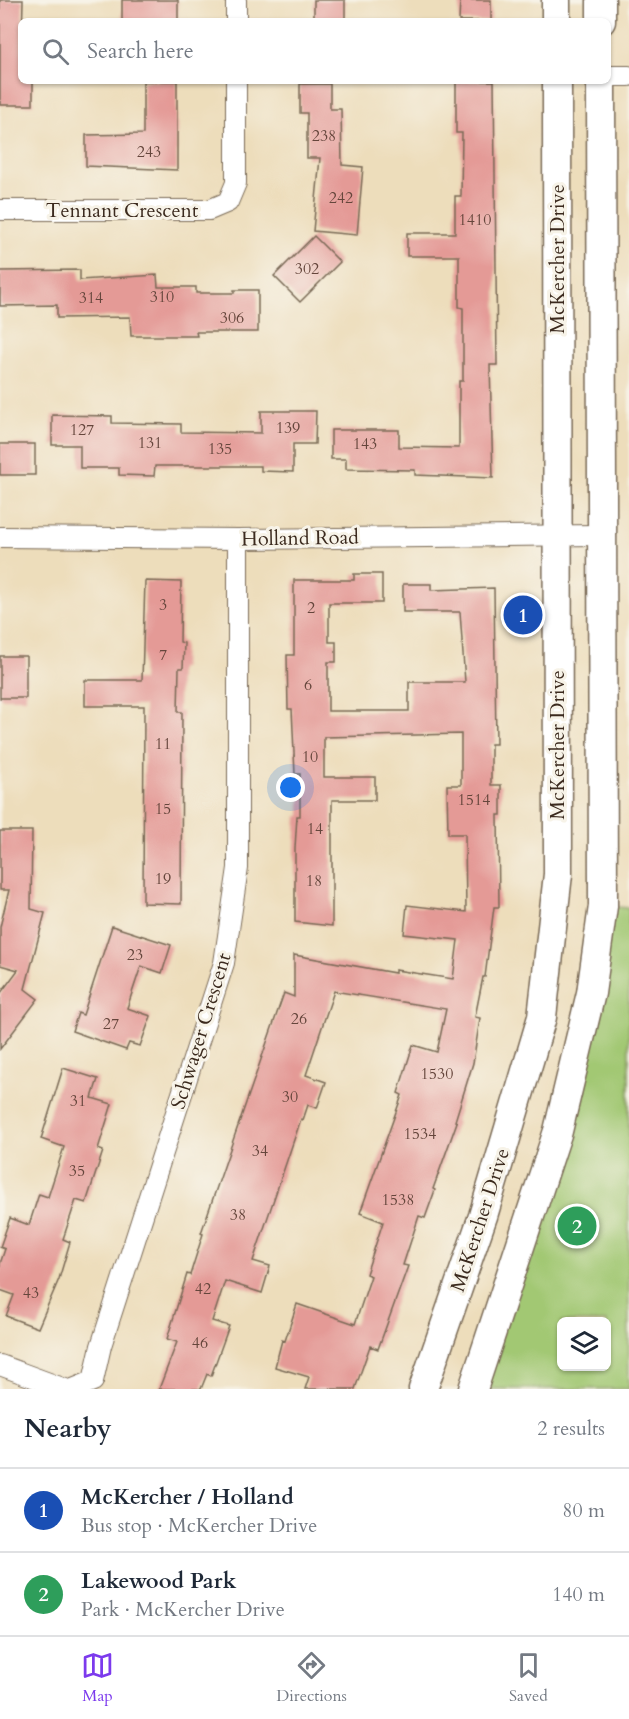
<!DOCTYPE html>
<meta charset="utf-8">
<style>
:root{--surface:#fff;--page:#f6f6f7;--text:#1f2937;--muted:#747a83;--line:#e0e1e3;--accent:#7c3aed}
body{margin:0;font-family:Cardo,serif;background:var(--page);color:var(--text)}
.controls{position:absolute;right:18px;bottom:18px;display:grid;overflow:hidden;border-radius:9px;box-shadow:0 2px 4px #0004}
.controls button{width:54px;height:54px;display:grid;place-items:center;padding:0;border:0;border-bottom:2px solid var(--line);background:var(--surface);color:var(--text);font:30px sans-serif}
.you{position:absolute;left:291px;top:788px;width:21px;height:21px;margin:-15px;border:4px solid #fff;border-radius:50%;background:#1a73e8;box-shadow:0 0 0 9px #1a73e833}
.badge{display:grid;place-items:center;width:39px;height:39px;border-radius:50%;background:var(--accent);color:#fff;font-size:20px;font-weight:700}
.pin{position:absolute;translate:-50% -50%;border:3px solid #fff;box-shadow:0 2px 6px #0006}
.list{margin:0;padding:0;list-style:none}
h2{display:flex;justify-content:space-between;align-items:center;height:78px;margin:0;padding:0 24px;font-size:26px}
h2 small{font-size:20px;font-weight:400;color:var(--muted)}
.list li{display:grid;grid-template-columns:39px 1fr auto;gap:18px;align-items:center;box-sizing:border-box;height:84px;padding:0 24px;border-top:2px solid var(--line)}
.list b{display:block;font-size:22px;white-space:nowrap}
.list p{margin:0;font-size:20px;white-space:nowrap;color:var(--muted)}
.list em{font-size:20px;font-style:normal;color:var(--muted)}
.icon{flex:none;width:33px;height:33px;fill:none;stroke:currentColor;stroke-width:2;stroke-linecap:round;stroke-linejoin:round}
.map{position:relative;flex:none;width:629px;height:1389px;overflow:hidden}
.search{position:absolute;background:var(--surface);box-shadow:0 2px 4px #0004;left:18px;right:18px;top:18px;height:66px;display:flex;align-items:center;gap:15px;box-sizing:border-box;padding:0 21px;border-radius:9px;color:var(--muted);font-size:22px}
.sheet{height:246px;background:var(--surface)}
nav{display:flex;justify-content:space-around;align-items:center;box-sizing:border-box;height:84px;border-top:2px solid var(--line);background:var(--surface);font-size:16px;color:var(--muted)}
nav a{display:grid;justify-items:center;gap:3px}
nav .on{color:var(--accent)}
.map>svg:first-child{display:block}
.green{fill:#a2c873;stroke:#6e7948;stroke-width:1.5;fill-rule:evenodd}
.building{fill:#e49a96}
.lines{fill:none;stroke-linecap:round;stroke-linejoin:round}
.street-casing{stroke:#796955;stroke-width:22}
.secondary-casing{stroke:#796955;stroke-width:31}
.street{stroke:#fff;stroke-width:20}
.secondary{stroke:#fff;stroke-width:28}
.labels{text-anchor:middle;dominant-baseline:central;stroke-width:6;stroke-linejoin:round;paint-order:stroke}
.number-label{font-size:16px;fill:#65463c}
.street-label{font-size:20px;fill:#3b2a1e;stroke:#f7f3e8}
</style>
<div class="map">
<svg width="629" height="1389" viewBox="0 0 629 1389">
<rect width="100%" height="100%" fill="#f7f3e8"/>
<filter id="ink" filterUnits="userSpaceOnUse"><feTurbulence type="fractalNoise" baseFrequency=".0167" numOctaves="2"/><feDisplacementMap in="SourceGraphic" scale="12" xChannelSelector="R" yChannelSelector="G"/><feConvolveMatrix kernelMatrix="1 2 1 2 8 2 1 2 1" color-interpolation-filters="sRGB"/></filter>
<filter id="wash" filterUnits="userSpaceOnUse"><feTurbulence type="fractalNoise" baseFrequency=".008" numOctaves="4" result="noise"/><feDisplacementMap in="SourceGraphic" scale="24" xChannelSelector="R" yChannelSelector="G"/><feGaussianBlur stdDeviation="1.35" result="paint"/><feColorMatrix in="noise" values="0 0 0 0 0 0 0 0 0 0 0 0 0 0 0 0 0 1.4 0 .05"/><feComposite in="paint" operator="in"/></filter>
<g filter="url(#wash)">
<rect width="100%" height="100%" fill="#edddbb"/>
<path class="green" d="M603,906l26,2v481h-157l86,-258zM562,1322h44v44h-44z"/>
<g id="blocks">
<g class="building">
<path d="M0,0h23l-2,81h12v24h-33z"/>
<rect x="122" y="0" width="56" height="21"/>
<rect x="314" y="0" width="31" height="21"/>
<path d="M460,0h31v21h-32z"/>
<path d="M143,81h34v89l-91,-4v-31l57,-1z"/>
<path d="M456,81h38l3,284h-7l3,113 -78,-3v-5l-69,-1v-10h-15v-29h68v17l60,1v-67h4v-73l-4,-1v-51h-52v-23h48v-37h6l1,-63h-6z"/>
<path d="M300,84h30v25h11l1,56 21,2 -6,68 -44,-4 7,-73h-13v-45h-7z"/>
<path d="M314,236l26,26 -40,40 -26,-26z"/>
<path d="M80,270v10l77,-5 1,12h38v6h38v-3h24v42h-62l1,4h-66l-1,-19 -73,1v-13l-57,1v-35z"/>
<path d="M261,411h55l-1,33h-22v28l-32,-1v-5h-106l-1,10 -35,-1v-7h-39v-23h-28v-30l60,1v7l69,1v8l80,1z"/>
<rect x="0" y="444" width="35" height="31"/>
<path d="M354,574h28v29h-53v39h7v20h-8v49h81v-29h56l-5,-70h-57v-28h28v6l63,-2 2,156h-5v41h10v30h-3l1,92h-5l-9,70h-2l-8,40 5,1 -7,45 -18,58 2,1 -24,67 2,1 -10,28 -6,-2 -16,49 5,1 -30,83 -8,-3 -15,43h-50l4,-12 -34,-10 7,-27 3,1 12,-37 58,20 16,-48 -5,-2 17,-52 -23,-9 42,-118 -4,-2 15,-48 24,7 9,-43 -112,-18 -28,84 20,7 -9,26 -9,-3 -5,15 -2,-1 -48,142 17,5 -8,27 -37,-12 -13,40 17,5 -18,50 -4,-2 -6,15h-42l18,-47 -10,-3 20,-65 3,1 13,-41 -2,-1 83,-240 10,4v-42l101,18v-3l58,9 5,-39 -54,-6 3,-29 59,7 -1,-78h-17l-1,-49h14v-51l-137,3v40h51v23h-43v126l-37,-4v-74l2,-32h3v-42h-5l-3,-65h-4l-1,-54h7v-75h60z"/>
<path d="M145,581l36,1 -1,60 4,1 -1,25h-4l-1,44h4l-1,192 -38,-1 1,-197h-59v-26h57z"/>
<rect x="0" y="656" width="26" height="42"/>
<path d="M0,831h32l-1,78 14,4 -20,76 13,10 -38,50v-55l18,-24 -18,-5v-38l9,-37h-9z"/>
<path d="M112,926l59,19 -9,28 -21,-7 -14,42 24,8 -11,30 -11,-3 -3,7 -54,-19 6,-18 5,2z"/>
<path d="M63,1068l35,11 -6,19 20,6 -14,45 5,2 -17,52 -10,-3 -13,39 7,3 -11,37 -21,49 -32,-12 8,-21 -14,-5v-26l5,-15 -5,-2 10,-29 19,7 10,-31 9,3 16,-50 -23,-8z"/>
</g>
</g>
</g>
<g filter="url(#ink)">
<use href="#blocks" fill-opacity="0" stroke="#796955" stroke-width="1.5"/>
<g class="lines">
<g class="street-casing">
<g id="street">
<path d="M236,21v-21"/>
<path d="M608,76h21"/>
<path d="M0,210h209l19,-8 8,-19v-102"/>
<path d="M0,537l238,2 363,-4"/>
<path d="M0,1365l65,24"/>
<path d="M73,1389l20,-8 8,-35 123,-383 14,-95v-329"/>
</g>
</g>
<g class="secondary-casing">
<g id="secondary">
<path d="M556,0v21"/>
<path d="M601,21v-21"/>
<path d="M423,1389l60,-173 59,-199 16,-143 -1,-793"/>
<path d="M473,1389l85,-258 33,-138 12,-87 -2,-825"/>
</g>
</g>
<use href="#street" class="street"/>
<use href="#secondary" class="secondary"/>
</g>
</g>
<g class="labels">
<g class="number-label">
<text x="324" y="136">238</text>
<text x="149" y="152">243</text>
<text x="341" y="198">242</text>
<text x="475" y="220">1410</text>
<text x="307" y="269">302</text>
<text x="162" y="297">310</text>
<text x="91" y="298">314</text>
<text x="232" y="318">306</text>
<text x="288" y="428">139</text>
<text x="82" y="430">127</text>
<text x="150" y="443">131</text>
<text x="365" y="444">143</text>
<text x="220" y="449">135</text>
<text x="163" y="605">3</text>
<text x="311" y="608">2</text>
<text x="163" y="655">7</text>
<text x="308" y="685">6</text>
<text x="163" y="744">11</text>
<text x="310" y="757">10</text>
<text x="474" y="800">1514</text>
<text x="163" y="809">15</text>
<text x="315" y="829">14</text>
<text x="163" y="879">19</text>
<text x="314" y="881">18</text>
<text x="135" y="955">23</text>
<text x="299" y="1019">26</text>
<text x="111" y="1024">27</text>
<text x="437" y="1074">1530</text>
<text x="290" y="1097">30</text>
<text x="78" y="1101">31</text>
<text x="420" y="1134">1534</text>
<text x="260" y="1151">34</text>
<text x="77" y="1171">35</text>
<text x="398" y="1200">1538</text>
<text x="238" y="1215">38</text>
<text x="203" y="1289">42</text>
<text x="31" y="1293">43</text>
<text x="200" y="1343">46</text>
</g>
<g class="street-label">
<text x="122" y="210">Tennant Crescent</text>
<text transform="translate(557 259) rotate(-90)">McKercher Drive</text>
<text transform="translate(300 538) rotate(-1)">Holland Road</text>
<text transform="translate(557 745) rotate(-90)">McKercher Drive</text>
<text transform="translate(201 1031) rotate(-73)">Schwager Crescent</text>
<text transform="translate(480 1220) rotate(-72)">McKercher Drive</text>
</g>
</g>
</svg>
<div class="controls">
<button><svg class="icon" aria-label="layers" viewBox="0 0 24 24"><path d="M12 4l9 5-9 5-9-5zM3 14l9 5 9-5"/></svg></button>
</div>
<div class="you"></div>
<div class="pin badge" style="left:523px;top:615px;background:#1a4fb4">1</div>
<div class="pin badge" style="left:577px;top:1226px;background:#2e9e5b">2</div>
<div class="search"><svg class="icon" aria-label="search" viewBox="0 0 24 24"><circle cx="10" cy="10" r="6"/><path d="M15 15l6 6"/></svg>Search here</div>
</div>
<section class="sheet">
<h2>Nearby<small>2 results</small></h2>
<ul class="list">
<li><span class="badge" style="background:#1a4fb4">1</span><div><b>McKercher / Holland</b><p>Bus stop · McKercher Drive</p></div><em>80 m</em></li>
<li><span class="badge" style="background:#2e9e5b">2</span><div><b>Lakewood Park</b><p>Park · McKercher Drive</p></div><em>140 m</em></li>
</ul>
</section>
<nav>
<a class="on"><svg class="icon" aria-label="map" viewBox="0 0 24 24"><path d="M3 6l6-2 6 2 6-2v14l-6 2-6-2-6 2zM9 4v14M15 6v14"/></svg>Map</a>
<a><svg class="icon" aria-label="directions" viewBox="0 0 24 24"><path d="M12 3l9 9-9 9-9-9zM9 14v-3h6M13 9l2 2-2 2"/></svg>Directions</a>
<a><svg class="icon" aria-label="saved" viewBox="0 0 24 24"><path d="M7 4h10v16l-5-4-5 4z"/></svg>Saved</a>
</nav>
